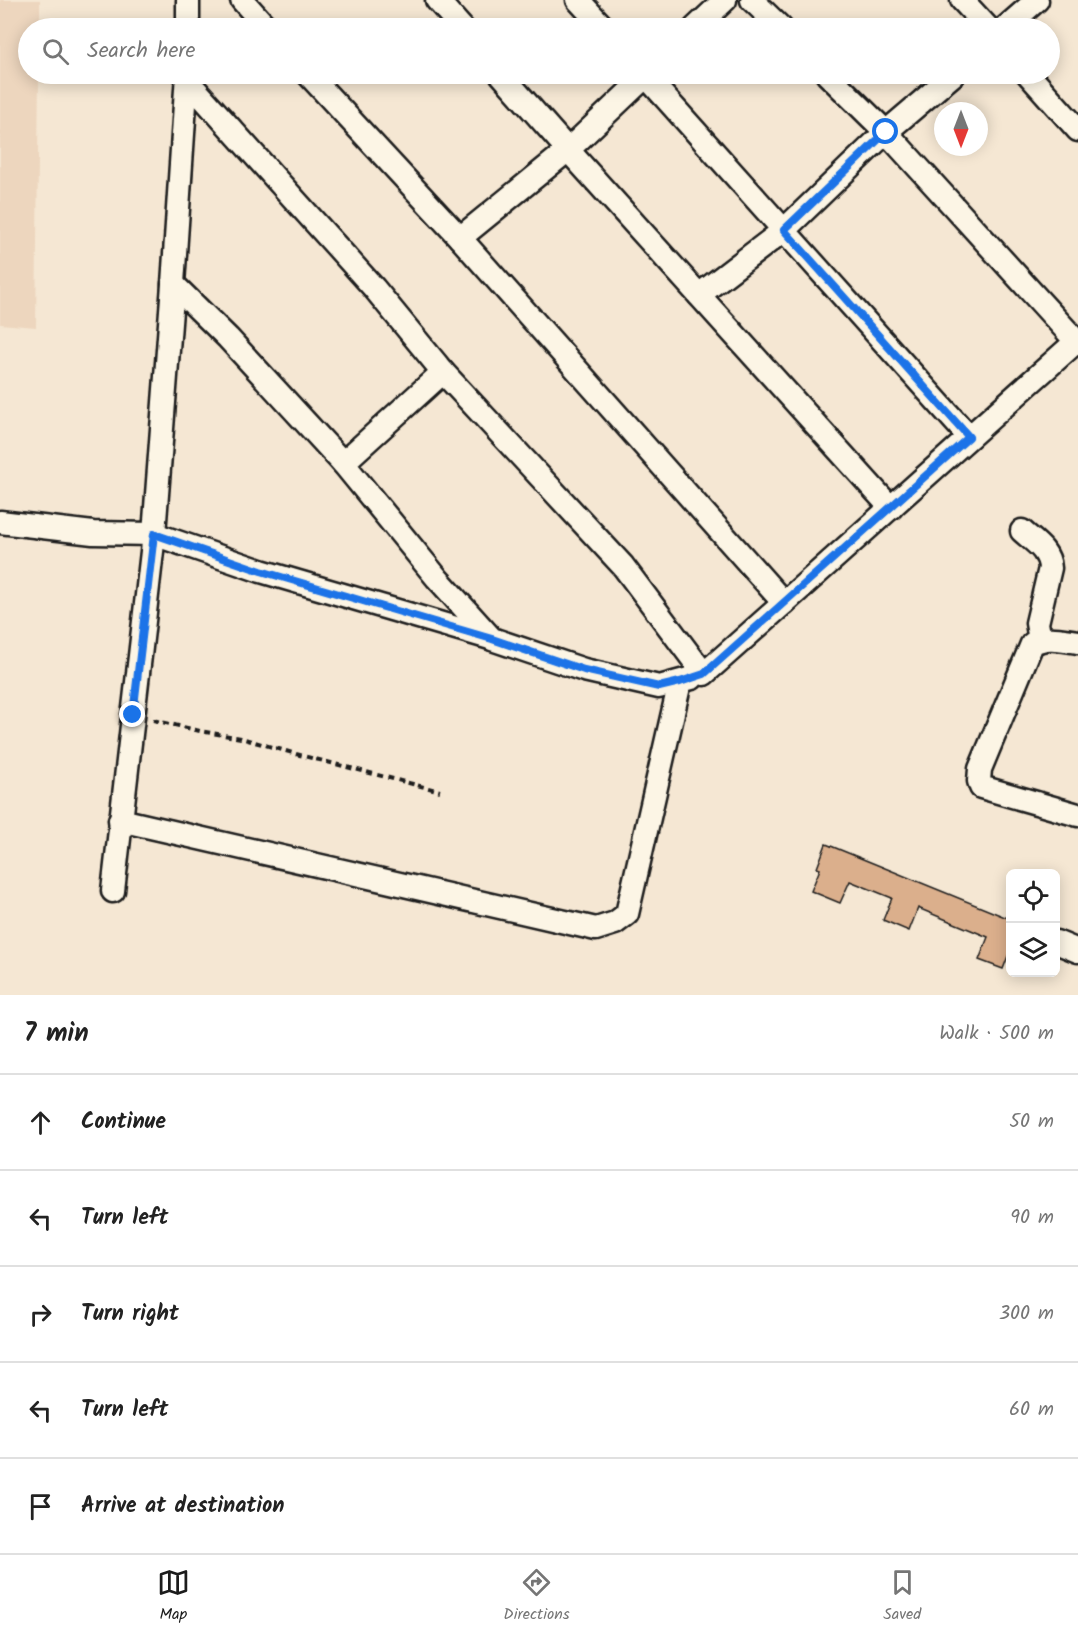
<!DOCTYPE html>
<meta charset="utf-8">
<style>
:root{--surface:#fff;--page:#f2f2f2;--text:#222;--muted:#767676;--line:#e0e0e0;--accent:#1c1c1c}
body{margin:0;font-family:Kalam,sans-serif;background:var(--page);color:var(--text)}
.controls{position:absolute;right:18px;bottom:18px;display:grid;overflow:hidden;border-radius:9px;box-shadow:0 3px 15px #0003}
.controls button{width:54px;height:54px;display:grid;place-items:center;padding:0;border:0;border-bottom:2px solid var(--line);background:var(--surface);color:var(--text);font:30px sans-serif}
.compass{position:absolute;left:934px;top:102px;width:54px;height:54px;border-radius:50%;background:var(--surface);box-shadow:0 3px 15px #0003;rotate:180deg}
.stop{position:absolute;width:18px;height:18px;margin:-14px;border:4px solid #1a73e8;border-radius:50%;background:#fff}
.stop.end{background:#1a73e8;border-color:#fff;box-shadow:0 2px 6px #0008}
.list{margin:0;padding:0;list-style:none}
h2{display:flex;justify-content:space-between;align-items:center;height:78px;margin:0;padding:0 24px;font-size:26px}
h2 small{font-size:20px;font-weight:400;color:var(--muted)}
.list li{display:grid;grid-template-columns:39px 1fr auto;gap:18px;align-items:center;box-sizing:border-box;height:96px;padding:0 24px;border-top:2px solid var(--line)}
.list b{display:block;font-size:22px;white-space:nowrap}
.list em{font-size:20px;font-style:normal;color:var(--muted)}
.icon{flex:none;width:33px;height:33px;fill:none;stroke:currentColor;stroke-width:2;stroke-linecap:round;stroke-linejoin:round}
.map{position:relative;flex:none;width:1078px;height:995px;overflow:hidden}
.search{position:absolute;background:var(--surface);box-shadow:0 3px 15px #0003;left:18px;right:18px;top:18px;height:66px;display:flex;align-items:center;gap:15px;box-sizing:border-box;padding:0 21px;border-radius:33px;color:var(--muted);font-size:22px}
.sheet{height:558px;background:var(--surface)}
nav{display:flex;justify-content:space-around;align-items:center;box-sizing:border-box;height:84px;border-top:2px solid var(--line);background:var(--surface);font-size:16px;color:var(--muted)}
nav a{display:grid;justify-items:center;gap:3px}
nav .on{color:var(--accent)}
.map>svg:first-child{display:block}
.built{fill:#edd6be}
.building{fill:#dbaf8c;stroke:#1c1c1c;stroke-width:1.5}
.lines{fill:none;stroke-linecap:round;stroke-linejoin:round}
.minor-casing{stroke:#1c1c1c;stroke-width:27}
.path{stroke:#1c1c1c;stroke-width:4;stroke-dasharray:6 4.5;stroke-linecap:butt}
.minor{stroke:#fcf5e5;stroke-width:22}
.route{stroke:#1a73e8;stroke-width:8}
</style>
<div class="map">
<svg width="1078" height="995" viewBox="0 0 1078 995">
<rect width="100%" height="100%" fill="#f5e7d3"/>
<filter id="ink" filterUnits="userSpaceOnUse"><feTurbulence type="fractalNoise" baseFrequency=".0167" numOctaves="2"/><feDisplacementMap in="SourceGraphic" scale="12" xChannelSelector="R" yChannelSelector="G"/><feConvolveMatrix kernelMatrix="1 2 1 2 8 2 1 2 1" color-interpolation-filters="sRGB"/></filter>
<g filter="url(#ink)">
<path class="built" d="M0,0h40v28h-12v46h11l-3,253 -36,-3z"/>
<path class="building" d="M826,844l184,75v32l-7,18 -24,-9 9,-23 -70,-29 -9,23 -26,-11 9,-22 -42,-17 -10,22 -29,-12 9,-22 -3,-1z"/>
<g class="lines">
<g class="minor-casing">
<g id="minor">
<path d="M242,0l25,28"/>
<path d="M437,0l25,28"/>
<path d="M578,0l26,28"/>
<path d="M752,0l29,28"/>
<path d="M962,0l26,28"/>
<path d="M188,28v-28"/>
<path d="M695,28l30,-28"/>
<path d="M1005,28l32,-28"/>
<path d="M308,74l152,164 324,365 294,-263"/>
<path d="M501,74l67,76 323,358"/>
<path d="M644,74l325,363"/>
<path d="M827,74l59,58 190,209"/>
<path d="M1028,74l50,56"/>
<path d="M187,80l187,208 69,84 180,194 81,108 80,-71"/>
<path d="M460,238l108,-88 80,-76"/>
<path d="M173,284l55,54 115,125 94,115 55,61 92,31 75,17 33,-9"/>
<path d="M699,295l85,-65 102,-98 68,-58"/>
<path d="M343,463l100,-91"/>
<path d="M0,522l93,11 61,1 107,37 229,67"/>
<path d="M1022,531c12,11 27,19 28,37l-13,55 3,17"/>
<path d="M1078,642c-16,-2 -31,-7 -46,2l-52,125 -1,12 2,6 97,28"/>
<path d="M120,820l476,109 19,-6 12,-9 53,-232"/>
<path d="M113,891l41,-357 19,-250 14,-210"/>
<path d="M1056,942l22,9"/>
</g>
</g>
<path class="path" d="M153,720l47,11 41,7 55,16 144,37"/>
<use href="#minor" class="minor"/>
</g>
</g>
<g class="lines" filter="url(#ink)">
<path class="route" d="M133,715l21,-181 107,37 231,68 92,31 75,17 21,-5 24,-8 265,-237 -185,-207 102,-98"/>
</g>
</svg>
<div class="controls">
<button><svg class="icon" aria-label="locate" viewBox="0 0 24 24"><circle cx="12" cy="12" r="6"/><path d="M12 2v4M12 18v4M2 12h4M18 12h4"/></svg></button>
<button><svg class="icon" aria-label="layers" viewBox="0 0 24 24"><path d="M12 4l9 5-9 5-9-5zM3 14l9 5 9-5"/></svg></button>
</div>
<svg class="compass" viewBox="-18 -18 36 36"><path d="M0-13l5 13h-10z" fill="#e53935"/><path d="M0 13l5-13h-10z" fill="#767676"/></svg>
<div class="stop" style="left:886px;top:132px"></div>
<div class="stop end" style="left:133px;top:715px"></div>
<div class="search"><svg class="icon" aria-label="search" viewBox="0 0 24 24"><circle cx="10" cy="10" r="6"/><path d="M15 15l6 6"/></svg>Search here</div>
</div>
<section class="sheet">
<h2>7 min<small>Walk · 500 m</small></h2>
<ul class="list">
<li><svg class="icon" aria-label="ahead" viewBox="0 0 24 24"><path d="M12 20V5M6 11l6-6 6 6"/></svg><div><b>Continue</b></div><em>50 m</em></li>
<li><svg class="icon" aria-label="left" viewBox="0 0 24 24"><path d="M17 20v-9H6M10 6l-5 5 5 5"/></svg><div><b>Turn left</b></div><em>90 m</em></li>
<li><svg class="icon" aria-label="right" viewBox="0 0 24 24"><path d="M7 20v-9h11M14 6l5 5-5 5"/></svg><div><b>Turn right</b></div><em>300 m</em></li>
<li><svg class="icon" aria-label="left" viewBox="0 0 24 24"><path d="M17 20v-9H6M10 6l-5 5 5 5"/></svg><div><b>Turn left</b></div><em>60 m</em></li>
<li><svg class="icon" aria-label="arrive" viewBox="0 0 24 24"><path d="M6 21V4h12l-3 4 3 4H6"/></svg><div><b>Arrive at destination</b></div></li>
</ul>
</section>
<nav>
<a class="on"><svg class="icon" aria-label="map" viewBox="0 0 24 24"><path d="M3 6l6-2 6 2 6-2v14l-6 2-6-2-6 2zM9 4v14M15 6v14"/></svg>Map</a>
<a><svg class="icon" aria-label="directions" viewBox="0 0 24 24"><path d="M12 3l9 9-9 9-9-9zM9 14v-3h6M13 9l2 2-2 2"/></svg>Directions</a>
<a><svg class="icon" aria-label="saved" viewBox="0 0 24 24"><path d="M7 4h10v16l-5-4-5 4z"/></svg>Saved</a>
</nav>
